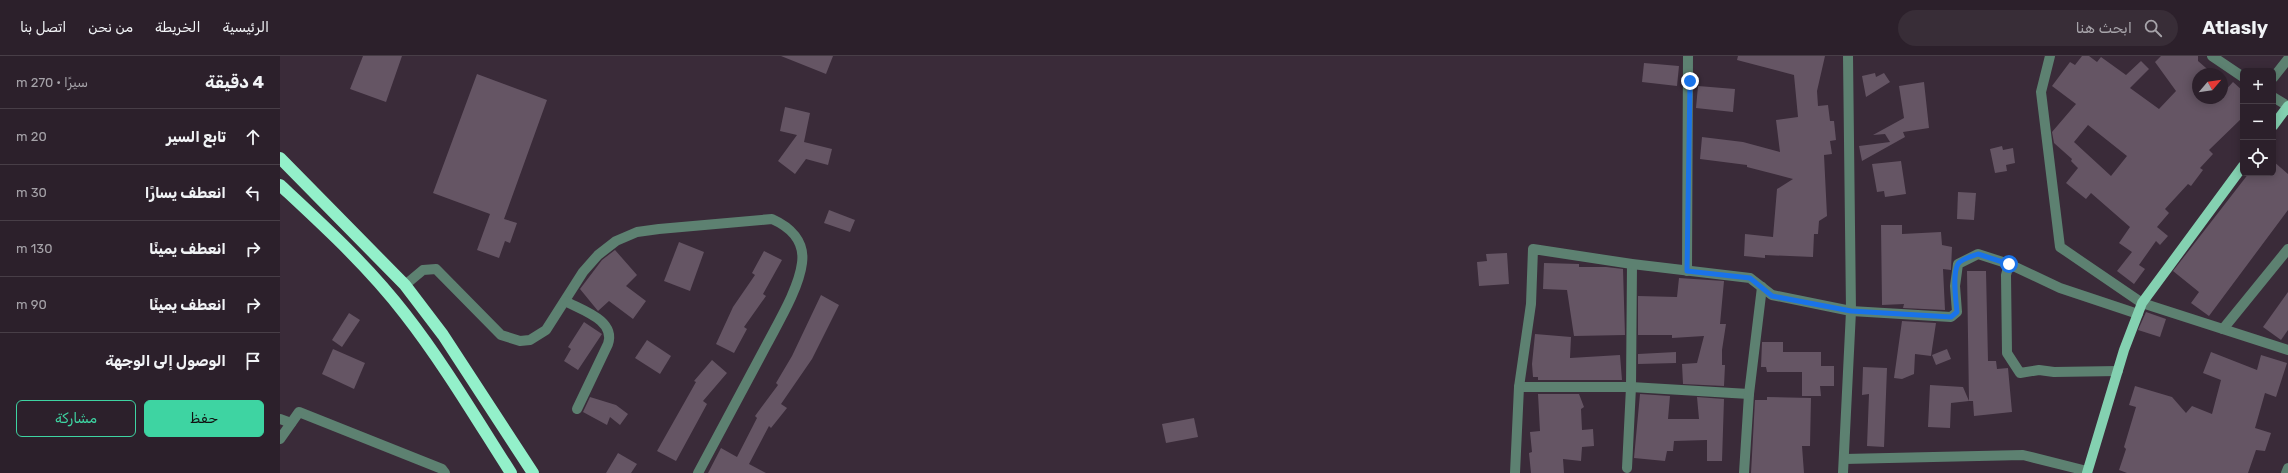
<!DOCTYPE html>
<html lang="ar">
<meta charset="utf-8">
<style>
:root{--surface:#2c202b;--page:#382d37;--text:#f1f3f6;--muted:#a6a3a9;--line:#483e47;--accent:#3ed4a2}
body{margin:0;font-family:Rubik,"Noto Sans Arabic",sans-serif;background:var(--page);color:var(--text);direction:rtl}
.controls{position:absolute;right:12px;top:12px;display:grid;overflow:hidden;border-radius:6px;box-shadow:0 2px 10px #0003}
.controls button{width:36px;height:36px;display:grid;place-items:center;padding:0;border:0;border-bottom:1px solid var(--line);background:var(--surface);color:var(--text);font:20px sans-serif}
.compass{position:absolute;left:1912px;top:12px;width:36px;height:36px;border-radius:50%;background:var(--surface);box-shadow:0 2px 10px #0003;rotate:61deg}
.stop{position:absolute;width:12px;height:12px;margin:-9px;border:3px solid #1a73e8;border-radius:50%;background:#fff}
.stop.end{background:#1a73e8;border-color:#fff;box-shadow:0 1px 4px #0008}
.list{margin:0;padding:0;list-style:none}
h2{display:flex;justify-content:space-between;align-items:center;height:52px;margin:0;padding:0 16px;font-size:17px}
h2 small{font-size:13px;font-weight:400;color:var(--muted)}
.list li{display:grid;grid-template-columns:26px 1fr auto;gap:12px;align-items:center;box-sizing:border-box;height:56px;padding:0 16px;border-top:1px solid var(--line)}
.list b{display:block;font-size:15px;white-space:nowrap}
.list em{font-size:13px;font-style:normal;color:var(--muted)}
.actions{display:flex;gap:8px;padding:12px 16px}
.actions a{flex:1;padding:9px 0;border:1px solid var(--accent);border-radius:6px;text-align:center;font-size:14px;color:var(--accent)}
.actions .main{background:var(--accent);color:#111}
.icon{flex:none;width:22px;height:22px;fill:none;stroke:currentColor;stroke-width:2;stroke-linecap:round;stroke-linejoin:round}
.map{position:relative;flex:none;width:2008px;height:417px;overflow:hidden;direction:ltr}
header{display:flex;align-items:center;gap:24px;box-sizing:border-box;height:56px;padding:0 20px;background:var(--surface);border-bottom:1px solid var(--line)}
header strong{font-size:19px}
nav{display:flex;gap:22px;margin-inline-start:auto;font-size:14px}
.search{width:280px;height:36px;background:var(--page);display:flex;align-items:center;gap:10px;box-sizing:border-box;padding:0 14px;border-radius:22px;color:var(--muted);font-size:15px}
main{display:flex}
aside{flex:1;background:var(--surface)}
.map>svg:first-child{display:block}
.building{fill:#655564;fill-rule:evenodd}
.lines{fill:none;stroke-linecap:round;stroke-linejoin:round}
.minor{stroke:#5d8171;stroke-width:10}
.major{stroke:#84d1b1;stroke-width:10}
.highway{stroke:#93f0ca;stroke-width:12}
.route{stroke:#1a73e8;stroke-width:5}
</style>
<header>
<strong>Atlasly</strong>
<div class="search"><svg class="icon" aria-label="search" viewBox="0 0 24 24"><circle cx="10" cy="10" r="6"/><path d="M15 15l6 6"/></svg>ابحث هنا</div>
<nav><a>الرئيسية</a><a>الخريطة</a><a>من نحن</a><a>اتصل بنا</a></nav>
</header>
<main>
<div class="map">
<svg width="2008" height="417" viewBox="0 0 2008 417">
<rect width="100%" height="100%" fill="#3a2b39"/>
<g class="building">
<path d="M83,0h39l-16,46 -36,-13z"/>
<path d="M501,0h52l-7,18z"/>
<path d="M1458,0h87l-8,35 1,15 10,-1 2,16h4l2,19 -6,1 2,13 -8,1 3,61 -8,5 -1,13h-4l-1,23 -48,-2v3l-21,-2 1,-22 28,3 4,-48 16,-10 -46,-12v-2l-47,-6 2,-22 41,5 37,10 -4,-32 22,-3 -4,-42 -57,-15z"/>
<path d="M1802,0h7l8,6 4,-5 25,18 15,-14 8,8 -19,19 29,21 17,-18 -21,-29 6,-6h37v5l15,13h-15v24h11l5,5 4,-5h4v-4l11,-12 10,9v26l-34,33 4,4 -13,14 3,2 -12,16 -3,-2 -23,25 4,4 -12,14 11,9 -8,9 -4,-4 -17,24 6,4 -11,15 -17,-13 15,-19 -13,-9 11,-16 -39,-34 -5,6 -20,-16 12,-15 -7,-7 1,-2 -18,-16 -2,-11 24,-28 -24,-18 18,-24 5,3zM1808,69l39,31 -16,20 -37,-34z"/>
<path d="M1364,7l35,3 -2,20 -35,-4z"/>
<path d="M1595,17l1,4 8,-4 6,9 -24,15 -4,-21z"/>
<path d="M197,18l70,26 -43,119 13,4 -7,20 -5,-2 -6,17 -22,-8 13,-36 -57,-21z"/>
<path d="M1644,26l5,46 -26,4 2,5 -43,24 -3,-15 31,-4 -5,-8 -12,1 31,-17 -5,-32z"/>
<path d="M1418,30l37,3 -2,23 -37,-4z"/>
<path d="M505,51l25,6 -6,29 28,7 -4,16 -22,-6 -11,15 -17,-13 19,-26 -17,-4z"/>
<path d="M1722,90l1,4 10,-2 2,15 -9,2 1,6 -12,2 -5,-24z"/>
<path d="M1621,105l5,33 -21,3 -1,-6 -7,1 -5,-28z"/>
<path d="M1993,105l15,13v36l-79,106 -18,-13 8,-11 -26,-21 76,-98h24z"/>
<path d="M1678,136l18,1 -2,27 -17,-1z"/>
<path d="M549,154l26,10 -5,12 -26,-9z"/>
<path d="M1601,169h21v9l39,-2 1,13 10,2 -1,23 -8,-1 2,41 -42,-2 1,-4 -22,1z"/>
<path d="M399,186l25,10 -14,39 -26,-10z"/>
<path d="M335,194l22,25 -11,11 20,15 -13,18 -24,-18 -11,10 -18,-22 22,-29z"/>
<path d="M484,195l18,9 -19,34 3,2 -22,31 3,2 -13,24 -18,-9 17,-37 22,-32 -3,-2z"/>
<path d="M1227,197l2,31 -30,2 -2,-24 10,-1 -1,-7z"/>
<path d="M1264,207l35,1v3h27l17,2 2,66 -51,1 -7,-46 -24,-1z"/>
<path d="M1687,215h19l2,90h8l1,8 11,-1 4,44 -38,4 -1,-15h-4z"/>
<path d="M1399,222l45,3 -4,43h6l-4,26v15h3l-1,21 -41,-2 -1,-20 15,-1 7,-27 -32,2v-3h-34v-39l39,1z"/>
<path d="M2008,236v38l-7,10 -18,-13z"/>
<path d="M541,239l18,10 -27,54 -31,45 6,4 -16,20 -2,-2 -20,38 17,9h-58l13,-25 16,9 20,-39 -2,-2 23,-31 -2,-2 16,-27z"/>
<path d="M1866,256l20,7 -6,18 -22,-7z"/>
<path d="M69,257l11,7 -18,27 -10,-7z"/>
<path d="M1622,265l34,2 -5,33 -16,-2 -1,20 -12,5 -8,-1z"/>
<path d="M304,266l18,12 -24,36 -14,-9 7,-12 -3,-2z"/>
<path d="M1255,278l36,3 -1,21 50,-3 2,25h-84v-3h-5l-1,-13z"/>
<path d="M367,284l24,16 -11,18 -25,-16z"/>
<path d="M1482,286h21v10h38v14h13v20h-14l1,10h-19v-24h-35l-1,-5h-5z"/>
<path d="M53,293l32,14 -11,26 -32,-15z"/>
<path d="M1667,293l4,10 -15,6 -4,-10z"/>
<path d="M1396,296v11l-38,1v-10z"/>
<path d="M1931,296l46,18 4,-15 26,8 -11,34 -11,-4 -10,35 16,5 -6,18 -9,-1 -8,23h-121l-8,-3 7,-21 -2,-2 12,-40 -7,-2 6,-19 37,11 14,16 6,-7 20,8 9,-34 -18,-7z"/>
<path d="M432,304l15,13 -24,28 4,3 -31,57 -19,-10 39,-69 -2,-1z"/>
<path d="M1583,311l24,1 -3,79 -17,-1 2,-52 -7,1z"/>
<path d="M1650,329l33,2 6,14 -18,2 -1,25 -22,-1z"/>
<path d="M1258,338h41l5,13 -3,2 1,21 11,-1 1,17 -12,1 -1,14 -18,-2 1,14h-33l-2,-20 3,-1 -2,-20 10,-1z"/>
<path d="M1360,338l30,2 -2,23h31l-2,-22 27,2 -2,62h-15v-21l-33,1 -1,10h-6l-2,10 -31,-3z"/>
<path d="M310,341l26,8 12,9 -8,11 -10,-8 -3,8 -24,-13z"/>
<path d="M1487,341l44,1 -1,48h-8l2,27h-53l4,-73h12z"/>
<path d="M914,362l4,19 -32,6 -4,-19z"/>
<path d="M338,397l19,11 -6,9h-25z"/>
</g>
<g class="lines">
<g class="minor">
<path d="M1770,0l-9,36 19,155 82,56 146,47"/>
<path d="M1932,0l31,21"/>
<path d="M1993,22l15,-19"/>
<path d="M1993,41l15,9"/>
<path d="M1729,208l-3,11 1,78 13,20 19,-3 15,2 64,-1"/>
<path d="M1407,215l1,-215"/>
<path d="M125,229l18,-15 13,-1 65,66 19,6 10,-1 16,-10 37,-58 15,-17 18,-14 21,-9 22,-3 113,-10c18,8 33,22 30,44 -3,25 -23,58 -35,81 -23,43 -46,86 -69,129"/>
<path d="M285,245c16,9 51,19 43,43l-31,65"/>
<path d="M1943,273l65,-80"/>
<path d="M1239,331h112l118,7"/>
<path d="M0,363l11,4"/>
<path d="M0,383l19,-27 143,57 3,4"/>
<path d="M1564,403l179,-4 64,16"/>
<path d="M1347,412l4,-81 1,-123"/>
<path d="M1235,417l4,-86 12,-83 2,-55 99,15 118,14 22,17 79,16 100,6 6,-5 -2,-26 3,-22 20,-10 31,10 51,24 78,26"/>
<path d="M1464,417l5,-79 13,-107"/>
<path d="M1563,417l8,-162 -3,-255"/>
<path d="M2006,417l2,-5"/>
</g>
<g class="major">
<path d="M1993,70l15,-20"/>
<path d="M1807,417l37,-123 18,-47 101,-137"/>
</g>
<g class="highway">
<path d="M0,102l125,127 38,50 90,138"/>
<path d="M0,129c44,41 88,81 125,129 39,50 72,106 106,159"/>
</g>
</g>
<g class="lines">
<path class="route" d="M1410,25l-3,190 63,7 22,18 79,15 100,6 6,-5c-1,-11 -5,-38 1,-48 3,-5 15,-8 20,-10l31,10"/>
</g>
</svg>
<div class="controls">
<button>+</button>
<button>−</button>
<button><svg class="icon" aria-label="locate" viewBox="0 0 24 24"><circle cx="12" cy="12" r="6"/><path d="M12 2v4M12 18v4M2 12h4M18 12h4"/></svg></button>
</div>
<svg class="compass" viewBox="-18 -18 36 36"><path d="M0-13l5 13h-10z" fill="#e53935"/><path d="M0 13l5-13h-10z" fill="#a6a3a9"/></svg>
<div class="stop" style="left:1729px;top:208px"></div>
<div class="stop end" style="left:1410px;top:25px"></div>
</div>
<aside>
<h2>4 دقيقة<small>سيرًا · 270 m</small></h2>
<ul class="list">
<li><svg class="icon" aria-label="ahead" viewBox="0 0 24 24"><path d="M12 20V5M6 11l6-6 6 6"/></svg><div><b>تابع السير</b></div><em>20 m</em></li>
<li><svg class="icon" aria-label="left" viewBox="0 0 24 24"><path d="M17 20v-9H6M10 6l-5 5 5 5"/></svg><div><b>انعطف يسارًا</b></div><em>30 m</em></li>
<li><svg class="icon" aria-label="right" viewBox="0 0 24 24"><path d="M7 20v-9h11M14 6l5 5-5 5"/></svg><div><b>انعطف يمينًا</b></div><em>130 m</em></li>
<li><svg class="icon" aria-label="right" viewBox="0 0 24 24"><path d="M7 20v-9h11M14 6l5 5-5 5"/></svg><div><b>انعطف يمينًا</b></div><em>90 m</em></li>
<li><svg class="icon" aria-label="arrive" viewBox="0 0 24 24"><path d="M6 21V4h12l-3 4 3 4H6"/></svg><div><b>الوصول إلى الوجهة</b></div></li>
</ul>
<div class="actions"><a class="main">حفظ</a><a>مشاركة</a></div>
</aside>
</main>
